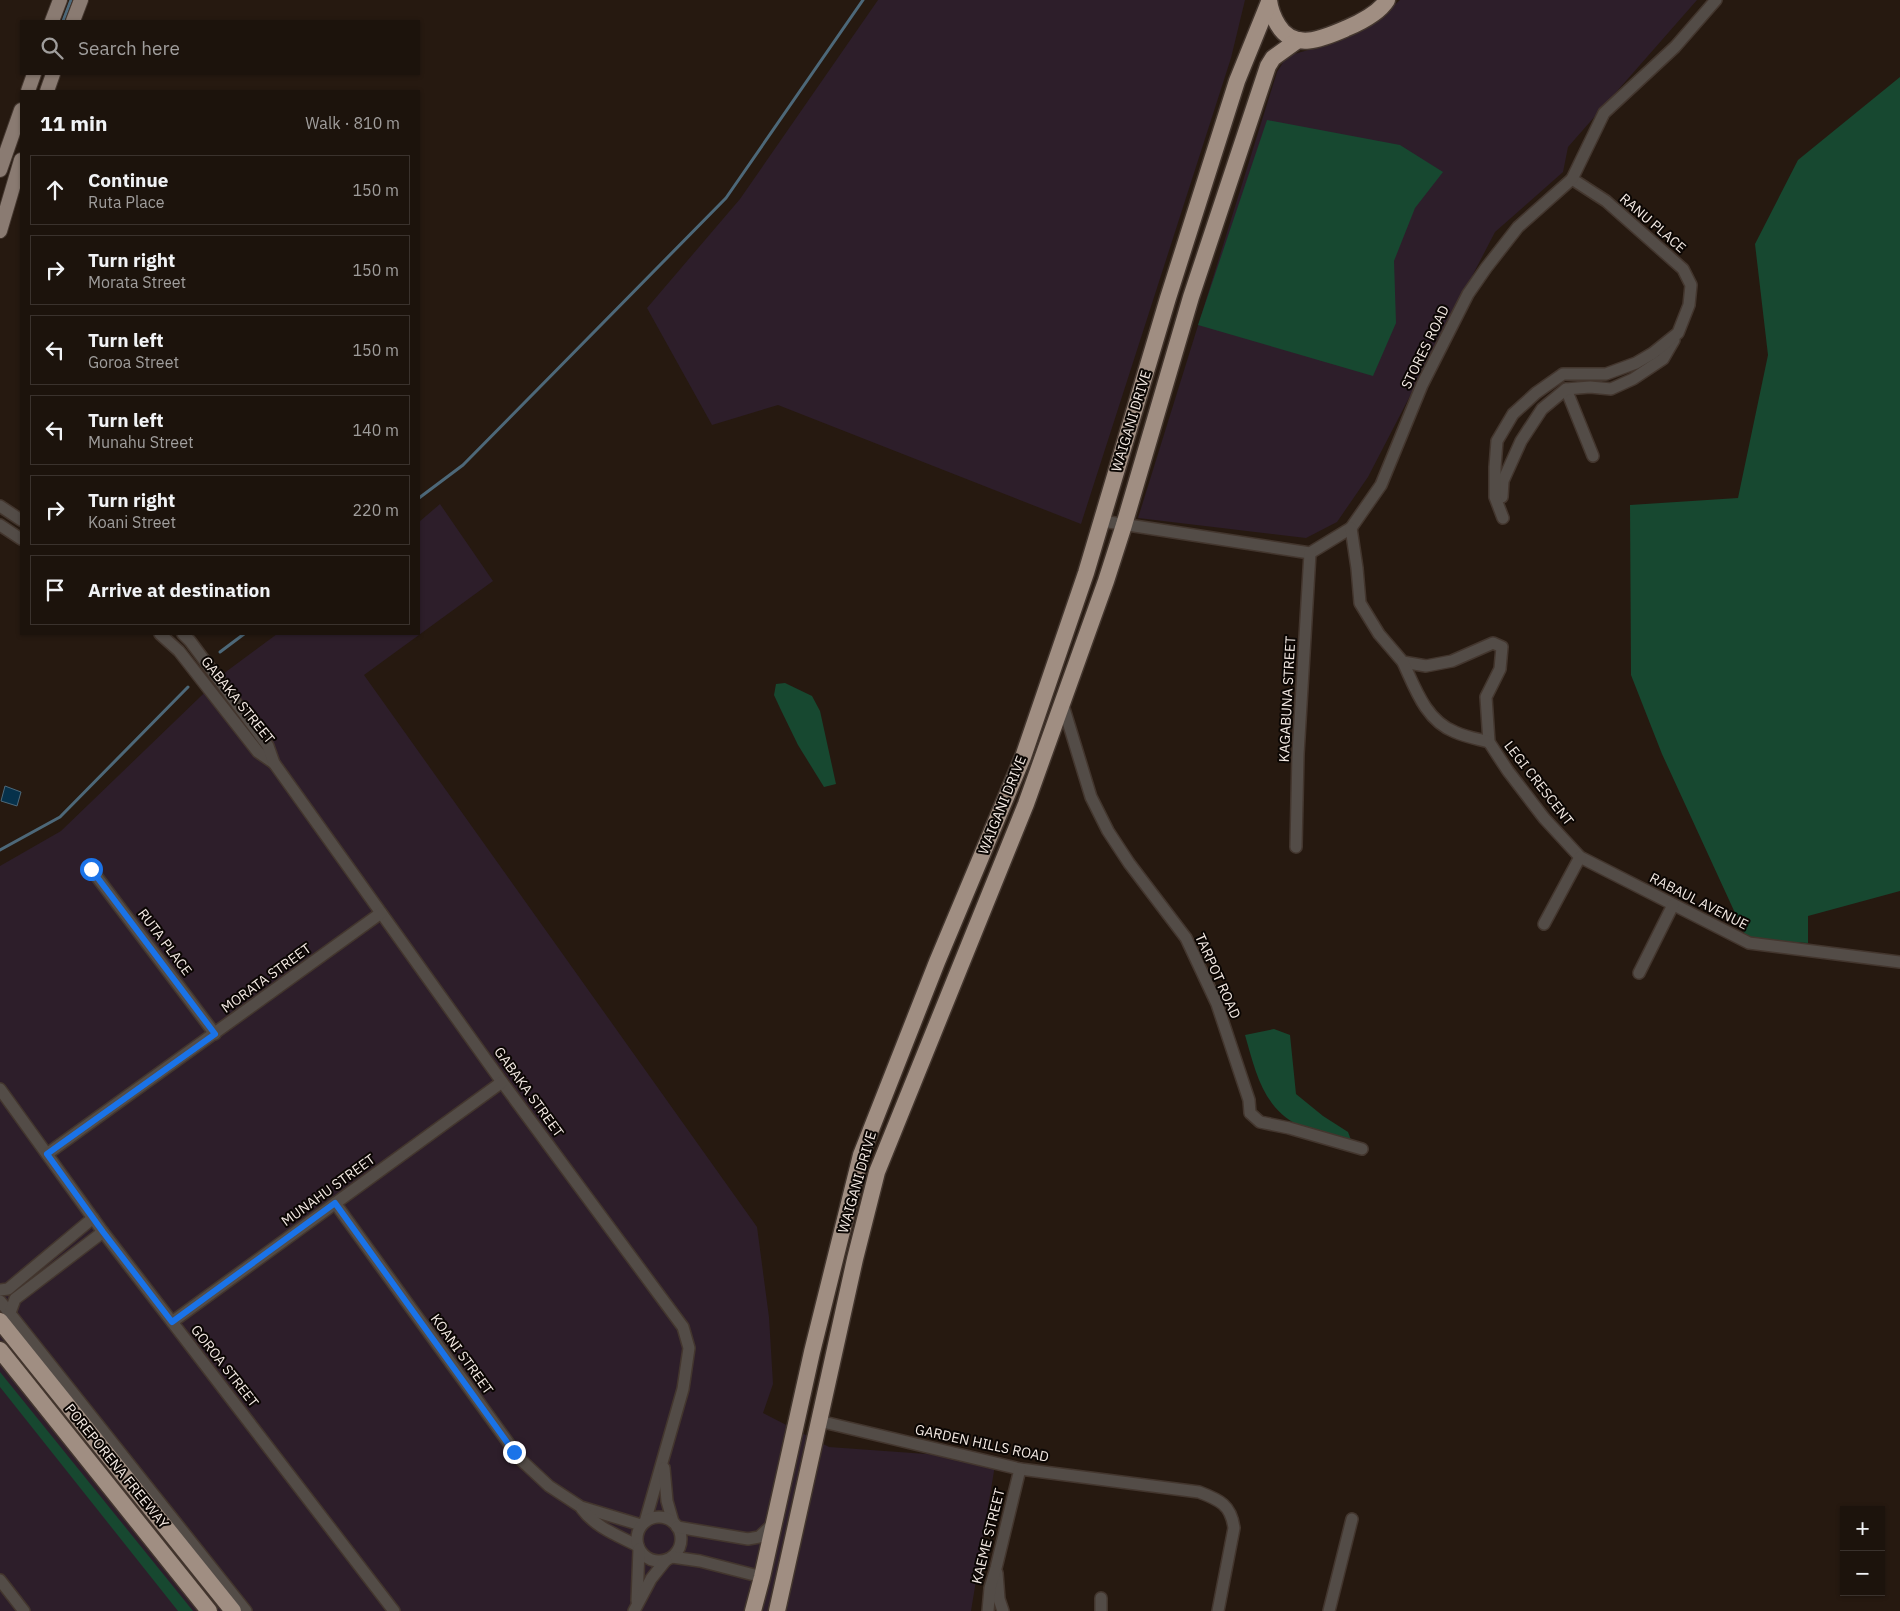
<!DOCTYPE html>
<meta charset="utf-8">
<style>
:root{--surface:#1c130c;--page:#251c15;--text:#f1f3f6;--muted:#a09e9d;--line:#3a322d}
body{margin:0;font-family:"IBM Plex Sans",sans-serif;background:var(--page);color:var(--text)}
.controls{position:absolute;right:15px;bottom:15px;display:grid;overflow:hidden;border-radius:0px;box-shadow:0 1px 4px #0004}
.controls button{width:45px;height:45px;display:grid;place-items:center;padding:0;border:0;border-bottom:1px solid var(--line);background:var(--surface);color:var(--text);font:25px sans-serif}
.stop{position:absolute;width:15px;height:15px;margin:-11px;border:4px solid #1a73e8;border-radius:50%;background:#fff}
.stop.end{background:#1a73e8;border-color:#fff;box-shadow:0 1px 5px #0008}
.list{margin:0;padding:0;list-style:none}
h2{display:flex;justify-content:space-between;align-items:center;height:65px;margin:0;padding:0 20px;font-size:21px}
h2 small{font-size:16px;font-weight:400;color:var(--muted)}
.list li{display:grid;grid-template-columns:32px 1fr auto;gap:15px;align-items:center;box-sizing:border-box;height:70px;margin:0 10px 10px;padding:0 10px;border:1px solid var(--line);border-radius:0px}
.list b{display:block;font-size:19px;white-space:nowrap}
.list p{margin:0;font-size:16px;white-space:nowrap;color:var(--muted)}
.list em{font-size:16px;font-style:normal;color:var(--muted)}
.icon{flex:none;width:28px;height:28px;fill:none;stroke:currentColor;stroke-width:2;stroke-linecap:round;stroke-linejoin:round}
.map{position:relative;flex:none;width:1900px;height:1611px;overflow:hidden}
.search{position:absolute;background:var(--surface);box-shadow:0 1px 4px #0004;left:20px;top:20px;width:400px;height:55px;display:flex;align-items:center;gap:12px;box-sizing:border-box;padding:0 18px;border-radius:0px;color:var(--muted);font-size:19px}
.panel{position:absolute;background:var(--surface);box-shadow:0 1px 4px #0004;left:20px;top:90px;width:400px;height:545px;border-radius:0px}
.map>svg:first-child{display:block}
.industrial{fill:#2d1e2a}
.green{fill:#174830}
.water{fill:#06314b;stroke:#4d6879}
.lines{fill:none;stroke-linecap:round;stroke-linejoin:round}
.stream{stroke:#4d6879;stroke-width:3}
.minor-casing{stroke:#43362e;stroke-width:14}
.major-casing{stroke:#43362e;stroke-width:16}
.highway-casing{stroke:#43362e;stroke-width:19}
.minor{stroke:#534c47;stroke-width:11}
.major{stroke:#8a7b72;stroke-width:14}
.highway{stroke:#a08e82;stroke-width:16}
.route{stroke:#1a73e8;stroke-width:6}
.labels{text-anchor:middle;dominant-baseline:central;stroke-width:4;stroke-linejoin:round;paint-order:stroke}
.street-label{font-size:14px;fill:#f3e9e3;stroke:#0b0603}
</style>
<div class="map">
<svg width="1900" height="1611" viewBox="0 0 1900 1611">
<rect width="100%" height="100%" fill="#261910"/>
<g class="industrial">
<path d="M878,0h367l-14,58 -150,466 -303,-119 -66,20 -65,-117 93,-109z"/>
<path d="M1400,0h297l-129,147 -5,25 -68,60 -127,245 -31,45 -31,16 -168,-20 139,-446 10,-16 46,-13 56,-33z"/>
<path d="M440,504l53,77 -129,94 393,552 12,90 4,67 -10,29 66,34 167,12 -25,152h-971v-745l61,-35 166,-160 50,-37h142v-112z"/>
</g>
<g class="green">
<path d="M1900,77v814l-92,25v27l-61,-4 -85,-185 -31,-79 -1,-170 108,-7 30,-143 -13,-111 43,-84z"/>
<path d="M1267,120l133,25 43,27 -28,36 -21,53 2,62 -23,53 -175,-51z"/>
<path d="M785,683l27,13 8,15 16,73 -12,3 -26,-42 -18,-37 -6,-13 2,-11z"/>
<path d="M1274,1029l16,6 6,59 27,22 25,16 3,8c-17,-4 -37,-7 -53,-15 -35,-17 -43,-55 -53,-90z"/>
<path d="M0,1372l193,239h-15l-178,-224z"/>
</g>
<path class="water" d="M5,786l16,6 -4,14 -16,-5z"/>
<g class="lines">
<g class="stream">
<path d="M63,21l8,-21"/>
<path d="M419,498l44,-33 263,-267 137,-198"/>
<path d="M220,652l24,-18"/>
<path d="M0,850l60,-33 128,-130"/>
</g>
<g class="minor-casing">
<g id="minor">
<path d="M1566,389l27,67"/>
<path d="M1502,497l1,-16 18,-40 21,-32 24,-20 24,-2 21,2 22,-10 30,-20 11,-19"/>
<path d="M0,506l21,14"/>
<path d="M1503,518l-8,-21v-30l2,-26 16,-27 23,-21 27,-19h43l30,-11 17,-10 25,-20 11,-28 2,-20 -8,-16 -77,-68 -34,-22"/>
<path d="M1102,521l208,32 41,-25 30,-43 41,-100 46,-91 18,-26 32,-41 54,-48 32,-66 71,-66 41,-47"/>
<path d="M0,525l21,14"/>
<path d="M1351,528l6,40 3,35 19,31 24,28 23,4 26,-5 41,-18 9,4 -2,22 -14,28 3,45 19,29 36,47 36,39 169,86 151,19"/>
<path d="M160,634l19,17 79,101 16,11"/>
<path d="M183,634l7,7 78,105 6,17 228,319 181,245 6,21 -6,41 -38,133"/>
<path d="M1403,662c12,26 23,59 52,70 11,5 23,7 34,10"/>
<path d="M1062,702l29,95 17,34 21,32 57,75 31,66 32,96 1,13 10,9 29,6 73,21"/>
<path d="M1296,847l2,-93 12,-201"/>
<path d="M91,869l124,165"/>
<path d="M1544,924l36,-67"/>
<path d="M1639,973l34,-68"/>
<path d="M0,1089l103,143 291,379"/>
<path d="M47,1154l334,-241"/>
<path d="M335,1203l185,256 29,27 32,21 60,18"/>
<path d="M0,1290l8,-1 85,-71"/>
<path d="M0,1301l246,310"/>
<path d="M10,1313l5,-14 88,-67"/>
<path d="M172,1322l330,-240"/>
<path d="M819,1421l201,48 179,23c21,8 32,13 35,36l-16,83"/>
<path d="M664,1468l3,33 6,21"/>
<path d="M582,1509c13,18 37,27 56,37"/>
<circle cx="659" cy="1539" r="22"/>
<path d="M677,1527l71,12 11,-2 15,-14"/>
<path d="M672,1557l28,4 62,16"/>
<path d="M997,1573l2,26 4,12"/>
<path d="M0,1580l24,31"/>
<path d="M1101,1598v13"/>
<path d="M637,1601l2,-52"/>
<path d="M634,1611l17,-32 15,-19"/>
<path d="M988,1611l2,-23 6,-20 24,-99"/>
<path d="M1329,1611l23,-92"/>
</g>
</g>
<g class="major-casing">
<g id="major">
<path d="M52,21l8,-21"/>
<path d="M73,21l8,-21"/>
<path d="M28,91l6,-17"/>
<path d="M47,91l6,-17"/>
<path d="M0,170l21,-60"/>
<path d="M0,231l21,-71"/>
</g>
</g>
<g class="highway-casing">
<g id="highway">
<path d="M1269,0c1,9 4,17 9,25 16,27 46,13 69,3 14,-6 32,-15 40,-28"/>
<path d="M0,1321l233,290"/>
<path d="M0,1350l209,261"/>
<path d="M753,1611l9,-34 50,-225 49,-197 76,-193 86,-205 63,-184 82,-275 69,-217 32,-79"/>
<path d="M777,1611l78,-352 22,-87 149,-368 80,-223 18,-56 67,-228 77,-231 5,-8 25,-18"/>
</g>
</g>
<use href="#minor" class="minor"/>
<use href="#major" class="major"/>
<use href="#highway" class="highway"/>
</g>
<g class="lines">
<path class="route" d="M91,869l124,165 -168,120 56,78 69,90 163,-119 179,249"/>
</g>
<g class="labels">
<g class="street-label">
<text transform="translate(1653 223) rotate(41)">RANU PLACE</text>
<text transform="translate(1425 347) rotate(-64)">STORES ROAD</text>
<text transform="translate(1131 421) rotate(-73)">WAIGANI DRIVE</text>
<text transform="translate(1287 699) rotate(-87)">KAGABUNA STREET</text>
<text transform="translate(238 700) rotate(51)">GABAKA STREET</text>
<text transform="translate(1539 783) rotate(52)">LEGI CRESCENT</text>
<text transform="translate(1002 805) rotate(-68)">WAIGANI DRIVE</text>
<text transform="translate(1699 901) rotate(27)">RABAUL AVENUE</text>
<text transform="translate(165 942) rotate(53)">RUTA PLACE</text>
<text transform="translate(1218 976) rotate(66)">TARPOT ROAD</text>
<text transform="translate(266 978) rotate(-36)">MORATA STREET</text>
<text transform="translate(529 1092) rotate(54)">GABAKA STREET</text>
<text transform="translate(857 1182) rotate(-74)">WAIGANI DRIVE</text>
<text transform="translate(328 1190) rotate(-36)">MUNAHU STREET</text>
<text transform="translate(462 1354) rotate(54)">KOANI STREET</text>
<text transform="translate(225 1366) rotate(52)">GOROA STREET</text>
<text transform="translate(982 1443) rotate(12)">GARDEN HILLS ROAD</text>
<text transform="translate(117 1466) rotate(51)">POREPORENA FREEWAY</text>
<text transform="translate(988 1536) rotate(-76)">KAEME STREET</text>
</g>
</g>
</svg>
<div class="controls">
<button>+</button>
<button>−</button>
</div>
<div class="stop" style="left:91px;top:869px"></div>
<div class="stop end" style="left:514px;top:1452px"></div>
<div class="search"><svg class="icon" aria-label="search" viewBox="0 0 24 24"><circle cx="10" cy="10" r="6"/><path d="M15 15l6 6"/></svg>Search here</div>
<section class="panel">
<h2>11 min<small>Walk · 810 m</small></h2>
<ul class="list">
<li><svg class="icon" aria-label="ahead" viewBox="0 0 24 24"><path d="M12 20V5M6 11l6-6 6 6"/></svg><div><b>Continue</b><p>Ruta Place</p></div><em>150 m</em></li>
<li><svg class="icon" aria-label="right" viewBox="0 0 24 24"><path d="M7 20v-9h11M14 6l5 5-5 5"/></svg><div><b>Turn right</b><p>Morata Street</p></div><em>150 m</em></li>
<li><svg class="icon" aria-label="left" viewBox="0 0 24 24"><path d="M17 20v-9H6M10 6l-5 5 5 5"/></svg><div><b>Turn left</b><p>Goroa Street</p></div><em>150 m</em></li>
<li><svg class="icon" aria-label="left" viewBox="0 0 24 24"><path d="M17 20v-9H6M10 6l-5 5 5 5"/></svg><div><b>Turn left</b><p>Munahu Street</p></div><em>140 m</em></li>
<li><svg class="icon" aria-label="right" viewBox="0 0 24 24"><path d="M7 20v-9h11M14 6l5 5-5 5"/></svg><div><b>Turn right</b><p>Koani Street</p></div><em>220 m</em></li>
<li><svg class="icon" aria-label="arrive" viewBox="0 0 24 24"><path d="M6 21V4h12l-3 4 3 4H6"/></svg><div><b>Arrive at destination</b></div></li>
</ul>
</section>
</div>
